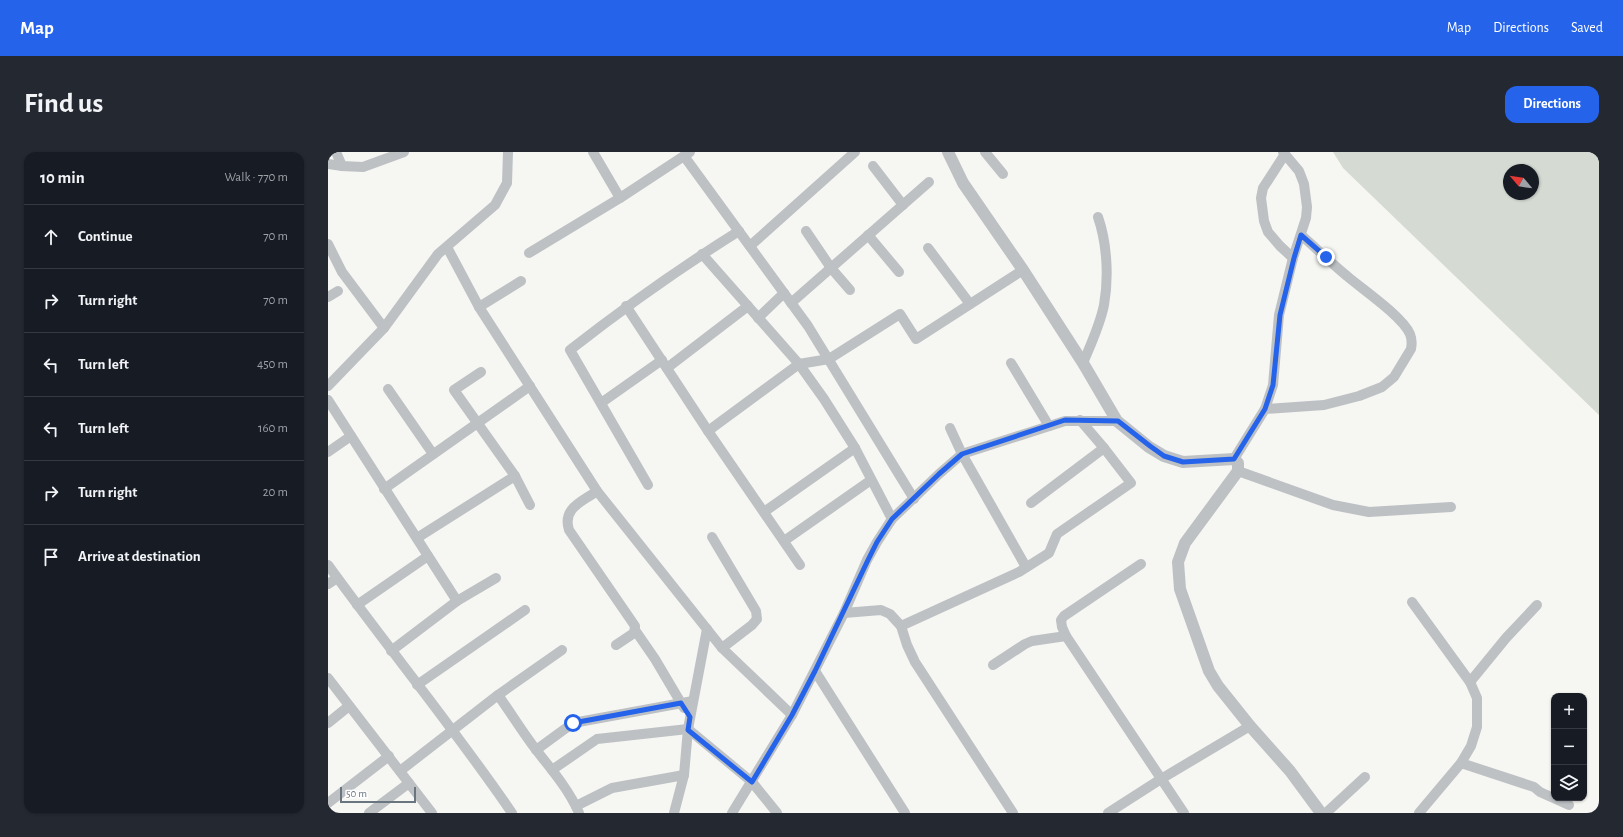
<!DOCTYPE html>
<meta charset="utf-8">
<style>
:root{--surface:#171b24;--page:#242831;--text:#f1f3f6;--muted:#9ea1a6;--line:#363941;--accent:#2563eb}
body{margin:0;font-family:"Alegreya Sans",sans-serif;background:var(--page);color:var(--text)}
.controls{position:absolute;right:12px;bottom:12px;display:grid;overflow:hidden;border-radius:8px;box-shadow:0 1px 3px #0004}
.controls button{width:36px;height:36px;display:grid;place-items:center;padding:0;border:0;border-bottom:1px solid var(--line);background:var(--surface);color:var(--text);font:20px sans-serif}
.compass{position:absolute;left:1175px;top:12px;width:36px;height:36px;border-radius:50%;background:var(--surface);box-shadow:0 1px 3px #0004;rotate:299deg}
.scale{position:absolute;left:12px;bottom:10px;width:76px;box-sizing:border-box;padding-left:4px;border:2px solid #697680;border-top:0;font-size:11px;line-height:14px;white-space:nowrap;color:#697680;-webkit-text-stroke:3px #fff;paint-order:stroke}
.stop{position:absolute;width:12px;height:12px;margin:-9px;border:3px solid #2563eb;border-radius:50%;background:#fff}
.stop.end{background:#2563eb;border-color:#fff;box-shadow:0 1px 4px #0008}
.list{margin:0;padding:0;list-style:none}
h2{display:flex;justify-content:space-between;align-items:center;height:52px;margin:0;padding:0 16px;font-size:17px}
h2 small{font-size:13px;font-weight:400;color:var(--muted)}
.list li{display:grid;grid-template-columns:26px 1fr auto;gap:12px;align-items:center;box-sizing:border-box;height:64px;padding:0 16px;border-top:1px solid var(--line)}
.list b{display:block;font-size:15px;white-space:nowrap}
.list em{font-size:13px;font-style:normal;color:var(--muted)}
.icon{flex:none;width:22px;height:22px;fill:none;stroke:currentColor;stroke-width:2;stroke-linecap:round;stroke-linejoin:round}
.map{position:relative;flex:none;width:1271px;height:661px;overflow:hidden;border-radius:12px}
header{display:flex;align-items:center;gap:24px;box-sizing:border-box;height:56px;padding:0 20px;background:var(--accent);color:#fff}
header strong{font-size:19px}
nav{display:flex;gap:22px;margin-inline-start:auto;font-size:14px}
.intro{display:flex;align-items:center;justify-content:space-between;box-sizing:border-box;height:96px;padding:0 24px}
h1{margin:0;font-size:28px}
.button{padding:10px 18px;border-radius:12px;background:var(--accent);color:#fff;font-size:14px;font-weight:700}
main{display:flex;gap:24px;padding:0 24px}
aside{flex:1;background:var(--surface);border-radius:12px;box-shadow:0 1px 3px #0004}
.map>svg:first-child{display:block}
.green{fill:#d5dad3;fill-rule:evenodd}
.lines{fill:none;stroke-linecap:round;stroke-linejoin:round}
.minor{stroke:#bdc1c4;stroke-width:10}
.tertiary{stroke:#bdc1c4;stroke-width:12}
.route{stroke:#2563eb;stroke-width:5}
</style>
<header>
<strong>Map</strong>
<nav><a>Map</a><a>Directions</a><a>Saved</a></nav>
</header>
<div class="intro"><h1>Find us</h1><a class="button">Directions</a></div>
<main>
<aside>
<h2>10 min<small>Walk · 770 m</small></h2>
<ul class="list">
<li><svg class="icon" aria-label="ahead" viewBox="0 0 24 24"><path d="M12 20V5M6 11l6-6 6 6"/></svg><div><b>Continue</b></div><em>70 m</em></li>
<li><svg class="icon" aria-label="right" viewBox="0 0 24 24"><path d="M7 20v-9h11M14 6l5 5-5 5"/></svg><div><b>Turn right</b></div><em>70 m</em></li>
<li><svg class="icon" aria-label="left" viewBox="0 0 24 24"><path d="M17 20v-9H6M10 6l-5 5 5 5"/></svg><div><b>Turn left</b></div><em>450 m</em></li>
<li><svg class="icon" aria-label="left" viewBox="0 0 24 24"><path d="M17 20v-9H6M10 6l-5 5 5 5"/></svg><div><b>Turn left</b></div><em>160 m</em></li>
<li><svg class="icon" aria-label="right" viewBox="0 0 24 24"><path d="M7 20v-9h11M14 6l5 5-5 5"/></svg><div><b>Turn right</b></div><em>20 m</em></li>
<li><svg class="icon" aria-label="arrive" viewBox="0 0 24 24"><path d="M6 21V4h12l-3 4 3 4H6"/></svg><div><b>Arrive at destination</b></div></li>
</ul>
</aside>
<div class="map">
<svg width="1271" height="661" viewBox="0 0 1271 661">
<rect width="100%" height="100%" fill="#f6f6f3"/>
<path class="green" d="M1005,0h266v263l-256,-247zM1181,18h24v24h-24z"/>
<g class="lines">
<g class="minor">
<path d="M8,0l6,14"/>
<path d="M265,0l27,46"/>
<path d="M657,0l18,22"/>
<path d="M957,2l-22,34 -2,10 3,23 4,11 12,14 13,12"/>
<path d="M356,4l124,170 106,173"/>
<path d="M0,12l14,2 21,1 41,-15"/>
<path d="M545,14l30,39"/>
<path d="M478,79l25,37 19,22"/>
<path d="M540,83l31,37"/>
<path d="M0,92l14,28 42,56"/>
<path d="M422,94l105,-94"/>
<path d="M119,95l32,60 118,184 125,157 70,67"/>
<path d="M600,96l42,56"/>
<path d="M201,101l91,-55 70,-46"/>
<path d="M374,102l97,110 25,35 31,49 37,71"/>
<path d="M0,145l10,-6"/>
<path d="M463,151l138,-121"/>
<path d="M298,154l82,125 92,134"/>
<path d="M151,155l42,-26"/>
<path d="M430,166l26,-25"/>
<path d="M683,211l38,63"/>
<path d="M755,211c8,-19 17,-38 21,-58 5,-28 3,-62 -6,-88"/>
<path d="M339,216l81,-62"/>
<path d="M153,220l-27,18 61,86 15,29"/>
<path d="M0,234l56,-58 54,-74 57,-49 12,-22 1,-31"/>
<path d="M60,237l45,65"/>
<path d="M0,248l129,201"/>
<path d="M273,251l61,-43"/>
<path d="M937,257l59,-4 35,-9 23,-9 12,-10 17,-28c1,-5 1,-10 -1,-15 -8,-18 -48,-45 -63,-58 -16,-13 -31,-28 -46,-41"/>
<path d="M622,276l12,26 64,113"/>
<path d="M380,279l91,-67 30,-5 71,-45 16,25 107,-69"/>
<path d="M0,300l23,-16"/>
<path d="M906,307l31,-50 8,-24 6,-70 14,-57 13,-40 1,-11 -3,-23 -5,-13 -16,-19"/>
<path d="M910,319l95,34 36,7 82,-5"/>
<path d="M320,333l-78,-135c55,-43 110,-82 169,-119"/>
<path d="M56,337l146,-103"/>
<path d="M269,339c-15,11 -35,17 -28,39l66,96 -1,7 -18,12"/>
<path d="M703,351l73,-55"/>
<path d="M436,360l91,-64"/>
<path d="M384,385l44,74 1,8 -5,6 -30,23"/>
<path d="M89,386l98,-62"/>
<path d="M456,389l87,-61"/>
<path d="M813,412l-77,52 -3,4 1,7 4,9 118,177"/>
<path d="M0,413c60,83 126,163 184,248"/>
<path d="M0,432l9,-6"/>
<path d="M1084,450l58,80 7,16v29l-6,19 -10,17 -42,50"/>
<path d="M29,453l71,-49"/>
<path d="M516,461l37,-3 9,4 11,12 6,19 8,17 98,151"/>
<path d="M573,474l118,-54 30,-19 8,-19 74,-51 -27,-35 -24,-28"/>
<path d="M307,478l20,29 29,49"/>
<path d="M63,499l66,-50 39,-23"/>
<path d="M665,513l32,-21 7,-3 34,-5"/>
<path d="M487,519l90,142"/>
<path d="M0,526l104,135"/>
<path d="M1142,530l36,-44 31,-33"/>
<path d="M89,533l108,-75"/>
<path d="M170,543c13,18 25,38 39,56 15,19 32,39 42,62"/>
<path d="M0,571l21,-17"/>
<path d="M208,598l37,-27 120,-22"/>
<path d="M1133,611l73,24 6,5 29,13"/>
<path d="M224,618l45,-31 91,-10 64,53 25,31"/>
<path d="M72,619l98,-76 64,-45"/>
<path d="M0,651l61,-47"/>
<path d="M248,654l36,-18 72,-13"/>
<path d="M41,661l40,-30"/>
<path d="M346,661l10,-38 4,-46 19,-100"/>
<path d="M404,661l60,-98 52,-102 23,-53 10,-18 15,-23 47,-45 23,-20 103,-33h52"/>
<path d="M780,661l53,-34 89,-53"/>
<path d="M998,661l39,-36"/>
</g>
<path class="tertiary" d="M620,0l15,31 60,87 60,93 34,58 32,26 15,9 19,6 51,-3 4,4v8l-53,72 -7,19 2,27 29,82 9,15 32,40 40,45 31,42"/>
</g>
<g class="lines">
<path class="route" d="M245,571l108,-20 9,14 -2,13 64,52 40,-67 23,-44 53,-111 9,-18 15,-23 47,-45 23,-20 103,-34 53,1 32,25 14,10 19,6 51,-3 31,-50 8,-24 7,-70 14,-57 7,-23 25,22"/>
</g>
</svg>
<div class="controls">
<button>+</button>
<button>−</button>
<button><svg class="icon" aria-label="layers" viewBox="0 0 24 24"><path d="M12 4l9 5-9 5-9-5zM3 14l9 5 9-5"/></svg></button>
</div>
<svg class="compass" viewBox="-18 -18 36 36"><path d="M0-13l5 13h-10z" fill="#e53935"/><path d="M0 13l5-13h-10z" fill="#9ea1a6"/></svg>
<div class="scale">50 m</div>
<div class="stop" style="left:245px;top:571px"></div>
<div class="stop end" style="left:998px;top:105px"></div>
</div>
</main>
